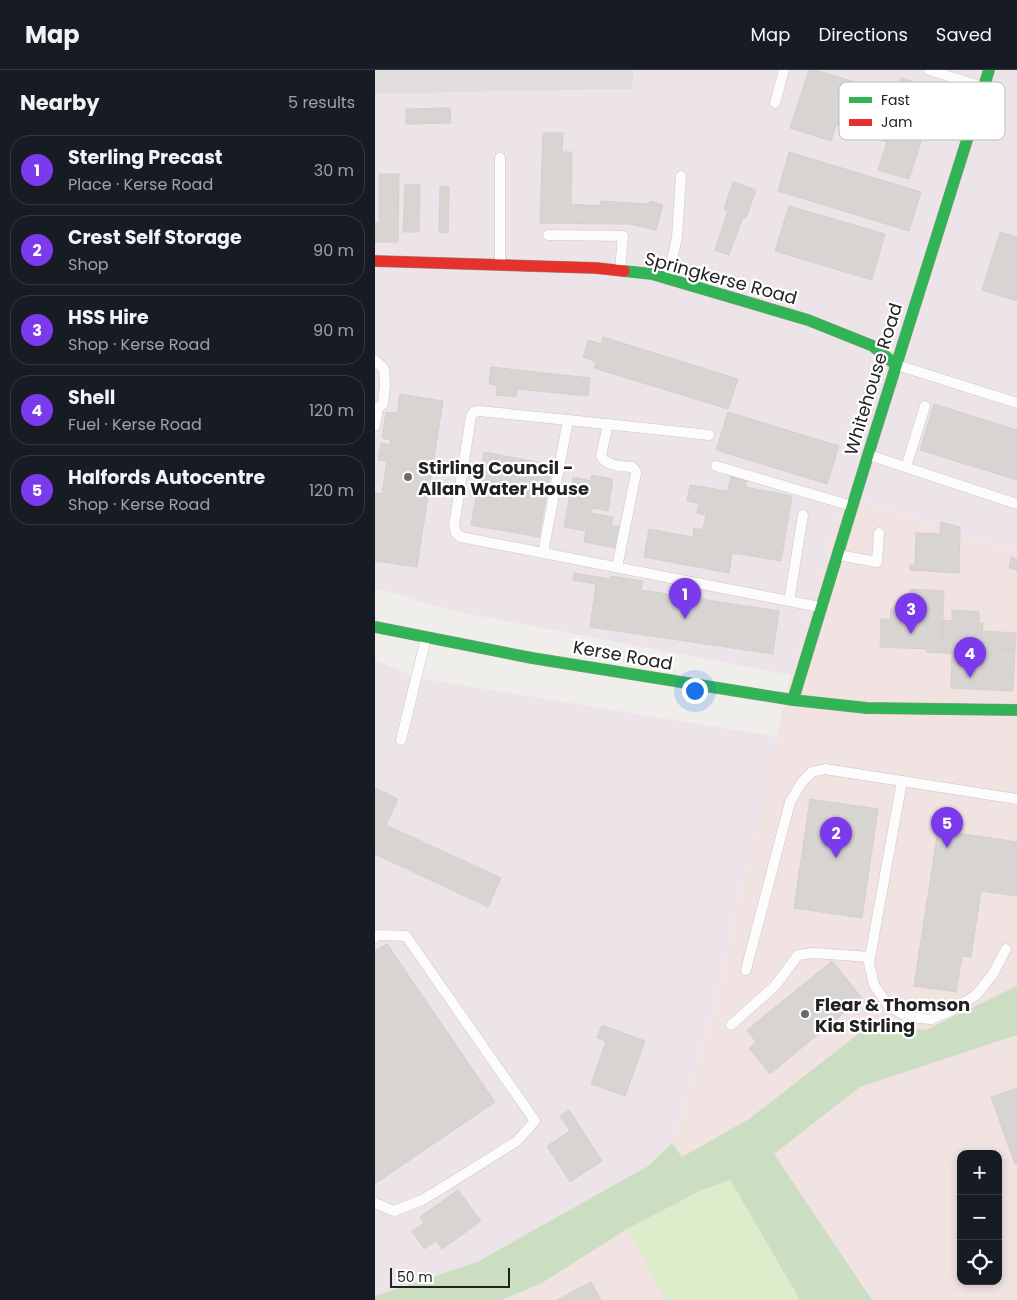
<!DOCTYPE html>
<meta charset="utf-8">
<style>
:root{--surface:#171b24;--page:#242831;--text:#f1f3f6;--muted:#9ea1a6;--line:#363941;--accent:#7c3aed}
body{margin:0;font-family:Poppins,sans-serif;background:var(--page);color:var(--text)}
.controls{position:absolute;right:15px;bottom:15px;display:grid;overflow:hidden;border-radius:10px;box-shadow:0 2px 8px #0003}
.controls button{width:45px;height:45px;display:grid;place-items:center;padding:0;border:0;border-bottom:1px solid var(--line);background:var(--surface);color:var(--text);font:25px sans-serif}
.scale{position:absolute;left:15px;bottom:12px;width:120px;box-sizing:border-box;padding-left:5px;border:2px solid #222;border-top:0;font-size:14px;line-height:18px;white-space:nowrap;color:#222;-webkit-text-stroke:4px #fff;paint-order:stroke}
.you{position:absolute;left:319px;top:620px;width:18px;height:18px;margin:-12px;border:4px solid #fff;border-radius:50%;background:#1a73e8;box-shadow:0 0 0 8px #1a73e833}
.badge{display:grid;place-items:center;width:32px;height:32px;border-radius:50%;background:var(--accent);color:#fff;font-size:16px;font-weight:700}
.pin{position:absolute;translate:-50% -41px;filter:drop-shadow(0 1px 2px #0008)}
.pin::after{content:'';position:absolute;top:26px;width:18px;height:15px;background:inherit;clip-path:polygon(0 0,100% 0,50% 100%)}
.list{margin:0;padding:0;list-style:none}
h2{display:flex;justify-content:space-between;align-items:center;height:65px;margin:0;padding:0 20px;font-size:21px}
h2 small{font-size:16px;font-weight:400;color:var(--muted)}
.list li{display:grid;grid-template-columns:32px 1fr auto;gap:15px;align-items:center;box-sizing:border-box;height:70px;margin:0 10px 10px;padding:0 10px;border:1px solid var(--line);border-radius:20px}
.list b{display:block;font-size:19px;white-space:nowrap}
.list p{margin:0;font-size:16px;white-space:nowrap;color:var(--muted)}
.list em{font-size:16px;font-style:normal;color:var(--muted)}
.icon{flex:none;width:28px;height:28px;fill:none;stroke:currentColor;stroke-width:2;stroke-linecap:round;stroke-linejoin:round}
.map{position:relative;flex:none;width:642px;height:1230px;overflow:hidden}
header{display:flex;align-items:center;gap:30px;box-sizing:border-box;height:70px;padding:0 25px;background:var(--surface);border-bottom:1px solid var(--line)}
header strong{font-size:24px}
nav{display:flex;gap:28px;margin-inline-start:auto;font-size:18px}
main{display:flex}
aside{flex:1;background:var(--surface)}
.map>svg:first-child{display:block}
.residential{fill:#dfdedc}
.commercial{fill:#f1e3e1;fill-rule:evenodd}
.industrial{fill:#ede4e9}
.grass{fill:#ddeccb}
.forest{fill:#cbdec1}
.building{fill:#d7d4d2;stroke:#d3d0cc}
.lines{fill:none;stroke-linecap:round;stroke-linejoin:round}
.lane-casing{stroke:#c9c8c7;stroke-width:11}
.fast-casing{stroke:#999a82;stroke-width:12}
.jam-casing{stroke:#999a82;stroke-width:12}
.lane{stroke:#fdfcfc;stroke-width:10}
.fast{stroke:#30b455;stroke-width:11}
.jam{stroke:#e5322d;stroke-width:11}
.poi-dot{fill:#6a6968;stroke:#fff;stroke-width:2}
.labels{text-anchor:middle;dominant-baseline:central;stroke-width:4.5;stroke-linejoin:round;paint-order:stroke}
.street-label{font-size:18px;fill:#222;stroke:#fff}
.poi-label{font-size:18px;font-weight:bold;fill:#222;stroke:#fff;text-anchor:start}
.key{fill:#fff;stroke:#bdbdbd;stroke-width:1}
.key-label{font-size:14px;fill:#222}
</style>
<header>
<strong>Map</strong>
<nav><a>Map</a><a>Directions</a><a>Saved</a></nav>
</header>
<main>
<aside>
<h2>Nearby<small>5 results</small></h2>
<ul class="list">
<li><span class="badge">1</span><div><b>Sterling Precast</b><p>Place · Kerse Road</p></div><em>30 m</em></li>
<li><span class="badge">2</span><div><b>Crest Self Storage</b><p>Shop</p></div><em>90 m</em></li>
<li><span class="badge">3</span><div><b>HSS Hire</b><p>Shop · Kerse Road</p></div><em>90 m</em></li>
<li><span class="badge">4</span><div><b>Shell</b><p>Fuel · Kerse Road</p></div><em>120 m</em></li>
<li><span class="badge">5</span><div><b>Halfords Autocentre</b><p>Shop · Kerse Road</p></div><em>120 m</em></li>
</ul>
</aside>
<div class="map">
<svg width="642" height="1230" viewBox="0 0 642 1230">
<rect width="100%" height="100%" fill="#f0eeeb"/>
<path class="residential" d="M0,0h259l-2,19 -257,5z"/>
<g class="commercial">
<path d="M469,426l173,55v749h-145l-98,-146 -92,3 -10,-14 40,-126 79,-342zM586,1084h37v127h-37z"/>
<path d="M252,1159l39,71h-164l40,-17z"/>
</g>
<g class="industrial">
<path d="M260,0h382v481l-173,-55 -53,179 -338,-64 -78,-23v-494l257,-5z"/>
<path d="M0,590l43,18 359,59 -65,280 -40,126 -24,23 -171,96 -102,34z"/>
</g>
<path class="grass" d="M355,1110l70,120h-134l-39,-71 75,-39z"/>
<path class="forest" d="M642,916v49l-157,52 -86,67 98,146h-72l-70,-120 -28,10 -75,39 -85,54 -40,17h-127v-4l102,-34 171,-96 24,-23 10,14 67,-38 122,-95 55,6z"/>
<g class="building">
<path d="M434,0h7l80,25 5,-17 37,11 -29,90 -31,-9 9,-28 -51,-17 -5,16 -41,-13z"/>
<path d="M75,38l1,15 -45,1v-15z"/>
<path d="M168,63h20l-1,19h10l-1,52 30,2v-5l47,3 2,-3 13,4 -7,25 -27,-6 -89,-1z"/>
<path d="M414,82l132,40 -12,39 -131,-40z"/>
<path d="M4,104h20l-1,68h-23v-19h4z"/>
<path d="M358,112l23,8 -10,28 -3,-1 -14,38 -14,-5 13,-39 -4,-2z"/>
<path d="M30,114l15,1 -1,47h-16z"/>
<path d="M65,116l9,1 -1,46 -9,-1z"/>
<path d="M414,136l96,28 -13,46 -97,-29z"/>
<path d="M625,162l17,5v64l-35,-11z"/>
<path d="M228,267l135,42 -10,30 -134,-41 2,-6 -13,-5 5,-17 13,4z"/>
<path d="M116,297l99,11 -2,18 -71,-7 -1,8 -20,-2 1,-10 -8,-1z"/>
<path d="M25,324l43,7 -26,166 -42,-6v-68l7,1 5,-33 -9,-1 3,-17 9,2 1,-5 -9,-2 4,-26 11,1z"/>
<path d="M559,334l83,26v50l-97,-30z"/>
<path d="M353,342l111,34 -12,38 -111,-34z"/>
<path d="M109,382l68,13 -13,72 -68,-12z"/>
<path d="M217,405l21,4 -5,32 -16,-3 -1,5 22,4 -2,9 10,1 -4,21 -33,-6 2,-11 -22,-4 9,-50 18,4z"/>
<path d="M356,406l16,3 -2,8 47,9 -11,65 -49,-8 -3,20 -85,-16 5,-28 44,8 1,-9 9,2 3,-15 -9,-2 2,-10 -12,-2 3,-16 38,6z"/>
<path d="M566,452l19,5 -1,46 -49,-3v-5h5l1,-32 24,1z"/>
<path d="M636,487l6,2v11l-8,-2z"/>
<path d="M199,503l36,6 1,-3 32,5 -2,9 138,21 -6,43 -183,-27 6,-43 -23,-4z"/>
<path d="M536,519l33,2 -3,62 -14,-1v-3l-47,-2 1,-28h9l1,-11h19z"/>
<path d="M577,540l27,2v11h4l-1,8 34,2 -1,17 -23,-2v8l-51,-3 2,-33 9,1z"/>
<path d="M617,578l23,2 -2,41 -62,-3 1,-34 40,2z"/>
<path d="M0,718l23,11 -12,26 115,53 -13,29 -113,-53z"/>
<path d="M435,729l68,10 -16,109 -68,-10z"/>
<path d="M563,760l79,12v54l-36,-5 -10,66 -9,-1 -6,36 -42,-6z"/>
<path d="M12,874l108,158 -119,81 -1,-2v-230z"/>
<path d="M457,891l30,37 -92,76 -21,-26 7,-6 -9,-12z"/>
<path d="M227,955l43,16 -20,55 -34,-12 15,-43 -9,-3z"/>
<path d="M642,1018v76h-2l-24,-67z"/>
<path d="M194,1040l33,51 -32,21 -23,-36 23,-15 -10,-15z"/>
<path d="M83,1120l23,31 -39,28 -6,-8 -12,8 -12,-18 12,-8 -4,-6z"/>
<path d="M216,1212l10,18h-44z"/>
</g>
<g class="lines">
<g class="lane-casing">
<g id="lane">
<path d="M554,0l54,17"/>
<path d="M400,33l9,-33"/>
<path d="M125,88v105"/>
<path d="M173,165l75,1 -3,34"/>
<path d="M293,208l9,-41 4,-61"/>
<path d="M0,290l9,9 1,15 -2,20 -8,6"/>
<path d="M522,295l120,38"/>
<path d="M193,350l141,15"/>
<path d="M233,354l-7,32c5,10 21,10 31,11l3,3 1,3 -19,94"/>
<path d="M0,356l3,-19"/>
<path d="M494,385l148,49"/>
<path d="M341,396l136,40"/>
<path d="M531,397l19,-61"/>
<path d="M168,483l25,-133 -89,-9 -5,1 -3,4 -17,110 2,7 5,4c110,21 219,43 328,64l31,6"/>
<path d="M463,485l39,7 2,-29"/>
<path d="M414,531l14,-86"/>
<path d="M26,670l25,-102"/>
<path d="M527,711l-33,182 5,22 14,20 19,12 24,2 20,-8 25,-16 17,-21 13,-25"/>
<path d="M0,867l3,-2 28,1 129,185 -18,20 -70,44 -25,15 -28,11 -19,-8"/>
<path d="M371,900l44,-168 12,-20 10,-10 13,-3 192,30"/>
<path d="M356,955l44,-39 23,-31 15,-2 57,4"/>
</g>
</g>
<g class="fast-casing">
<g id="fast">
<path d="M249,201l28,3 156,46 65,26 23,19"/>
<path d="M0,557l157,31 261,42 74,8 150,2"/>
<path d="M418,630l75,-245 121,-385"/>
</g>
</g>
<g class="jam-casing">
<path id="jam" d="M0,191l221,7 28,3"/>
</g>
<use href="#lane" class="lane"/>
<use href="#fast" class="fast"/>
<use href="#jam" class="jam"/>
</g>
<g class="poi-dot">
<circle cx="33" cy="407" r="5"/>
<circle cx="430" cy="944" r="5"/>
</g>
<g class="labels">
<g class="street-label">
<text transform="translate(346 208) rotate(15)">Springkerse Road</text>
<text transform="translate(498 309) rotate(-73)">Whitehouse Road</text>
<text transform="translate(248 585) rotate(10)">Kerse Road</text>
</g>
<g class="poi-label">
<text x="43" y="397">Stirling Council -<tspan x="43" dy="21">Allan Water House</tspan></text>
<text x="440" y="934">Flear &amp; Thomson<tspan x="440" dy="21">Kia Stirling</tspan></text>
</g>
</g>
<rect x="464" y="12" width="166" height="58" rx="8" class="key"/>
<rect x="474" y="27" width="23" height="6" fill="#30b455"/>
<rect x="474" y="49" width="23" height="7" fill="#e5322d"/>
<g class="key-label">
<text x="506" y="35">Fast</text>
<text x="506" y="57">Jam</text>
</g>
</svg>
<div class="controls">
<button>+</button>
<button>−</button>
<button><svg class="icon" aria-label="locate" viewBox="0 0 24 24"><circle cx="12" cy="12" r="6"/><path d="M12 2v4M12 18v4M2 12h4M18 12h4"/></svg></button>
</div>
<div class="scale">50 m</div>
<div class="you"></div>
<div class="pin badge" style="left:310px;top:549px">1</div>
<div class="pin badge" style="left:461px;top:788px">2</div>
<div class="pin badge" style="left:536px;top:564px">3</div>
<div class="pin badge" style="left:595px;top:608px">4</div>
<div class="pin badge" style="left:572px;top:778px">5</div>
</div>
</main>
